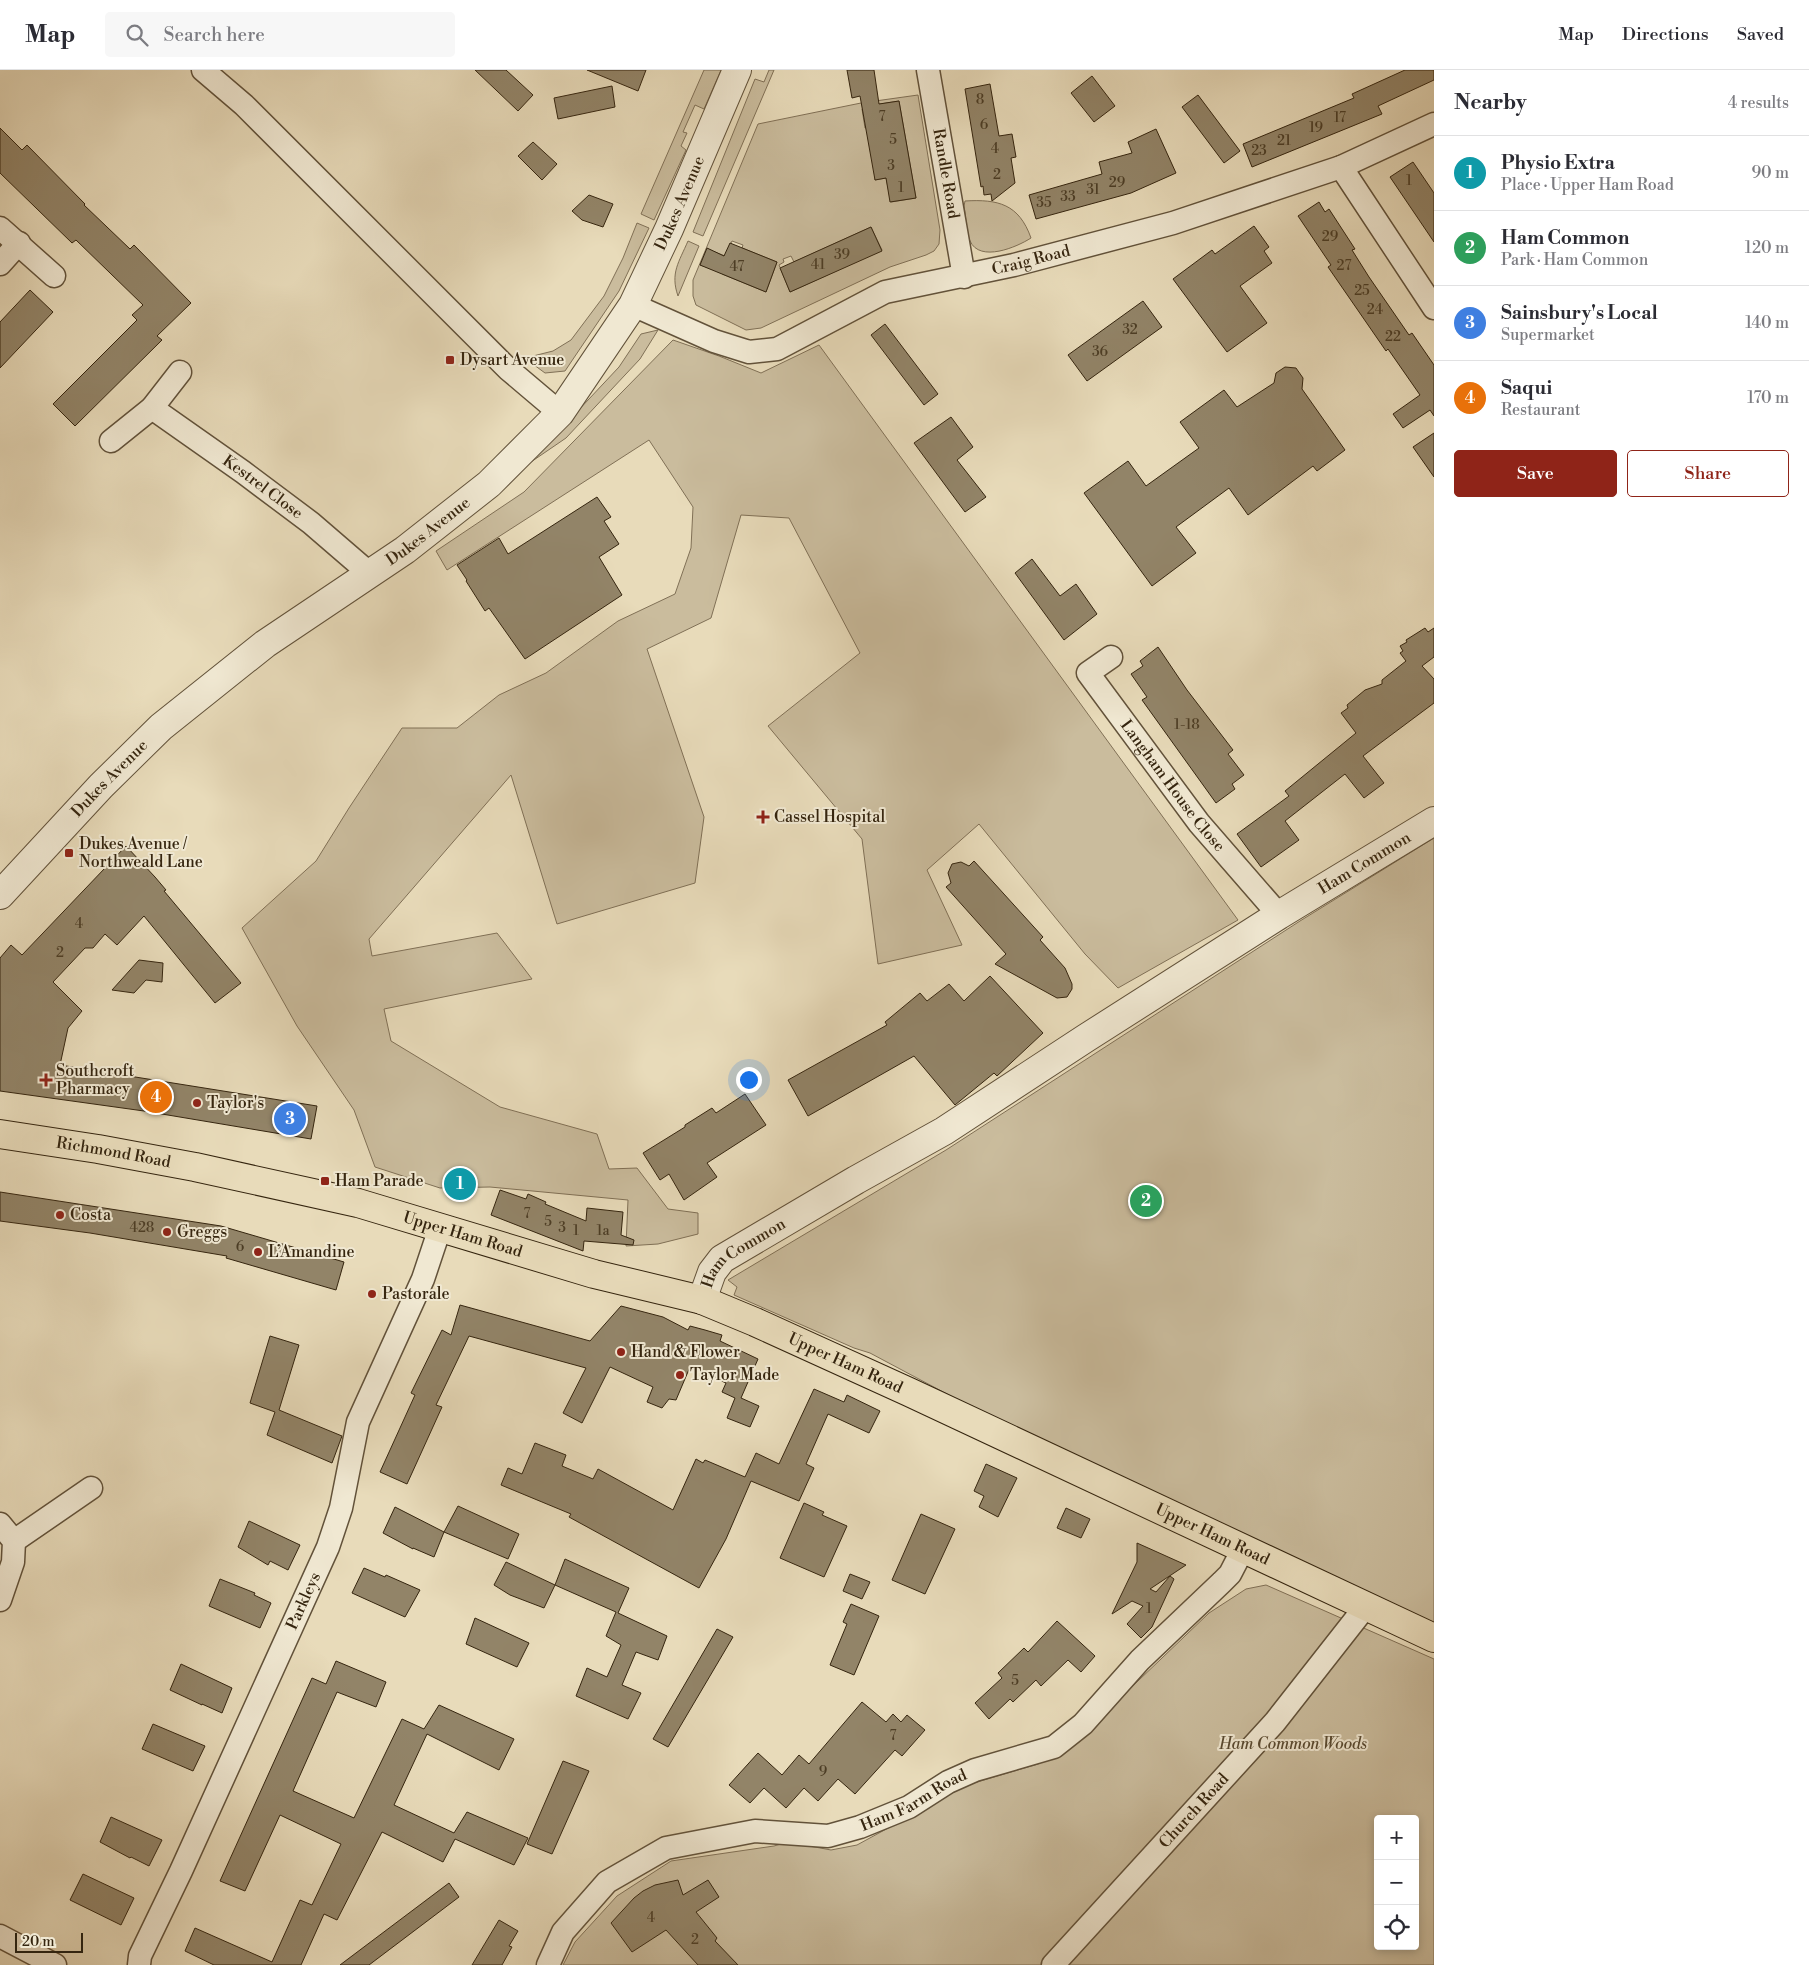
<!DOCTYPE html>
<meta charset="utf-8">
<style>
:root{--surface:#fff;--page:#f7f7f7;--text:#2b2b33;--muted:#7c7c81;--line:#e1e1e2;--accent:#8f2418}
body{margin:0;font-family:"Libre Bodoni",serif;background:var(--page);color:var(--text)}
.controls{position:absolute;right:15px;bottom:15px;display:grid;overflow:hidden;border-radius:5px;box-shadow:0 2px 8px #0003}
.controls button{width:45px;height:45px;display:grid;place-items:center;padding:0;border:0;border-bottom:1px solid var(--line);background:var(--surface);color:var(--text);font:25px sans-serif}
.scale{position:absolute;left:15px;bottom:12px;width:68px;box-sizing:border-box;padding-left:5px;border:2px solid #35250f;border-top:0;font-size:14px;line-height:18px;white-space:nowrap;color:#35250f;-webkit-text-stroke:4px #f0e8d2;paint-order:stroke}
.you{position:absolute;left:748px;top:1009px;width:18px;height:18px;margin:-12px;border:4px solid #fff;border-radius:50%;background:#1a73e8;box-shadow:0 0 0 8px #1a73e833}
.badge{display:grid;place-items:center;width:32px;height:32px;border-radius:50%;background:var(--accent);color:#fff;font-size:16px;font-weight:700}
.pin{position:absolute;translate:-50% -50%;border:2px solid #fff;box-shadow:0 1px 5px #0006}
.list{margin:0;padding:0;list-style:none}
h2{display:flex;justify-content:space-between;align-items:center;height:65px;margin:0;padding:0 20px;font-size:21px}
h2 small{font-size:16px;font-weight:400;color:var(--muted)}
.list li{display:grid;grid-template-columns:32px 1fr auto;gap:15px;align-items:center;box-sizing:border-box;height:75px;padding:0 20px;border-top:1px solid var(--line)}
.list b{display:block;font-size:19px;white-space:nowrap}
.list p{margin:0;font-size:16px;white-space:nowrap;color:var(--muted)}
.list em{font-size:16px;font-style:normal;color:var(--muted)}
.actions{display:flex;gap:10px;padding:15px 20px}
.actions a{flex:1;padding:11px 0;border:1px solid var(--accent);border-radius:5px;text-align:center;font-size:18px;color:var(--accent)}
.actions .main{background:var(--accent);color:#fff}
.icon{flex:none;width:28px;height:28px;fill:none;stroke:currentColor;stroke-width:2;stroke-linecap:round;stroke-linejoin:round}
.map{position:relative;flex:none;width:1434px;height:1895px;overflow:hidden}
header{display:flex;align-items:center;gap:30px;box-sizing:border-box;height:70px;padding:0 25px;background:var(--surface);border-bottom:1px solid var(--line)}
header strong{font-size:24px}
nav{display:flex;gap:28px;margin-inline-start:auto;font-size:18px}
.search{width:350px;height:45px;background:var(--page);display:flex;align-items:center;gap:12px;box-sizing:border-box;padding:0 18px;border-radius:5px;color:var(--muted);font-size:19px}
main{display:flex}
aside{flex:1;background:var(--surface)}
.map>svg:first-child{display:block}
.green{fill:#cabc9d;stroke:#807056;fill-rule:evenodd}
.building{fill:#928468;stroke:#35250f}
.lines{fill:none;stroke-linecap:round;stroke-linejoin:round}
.minor-casing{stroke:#62523a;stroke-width:25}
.tertiary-casing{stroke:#62523a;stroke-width:30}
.primary-casing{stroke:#35250f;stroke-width:30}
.minor{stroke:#f0e8d2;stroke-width:22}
.tertiary{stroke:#f0e8d2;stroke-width:28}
.primary{stroke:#e8dbba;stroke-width:28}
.poi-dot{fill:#8f2418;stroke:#f0e8d2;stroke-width:2}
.labels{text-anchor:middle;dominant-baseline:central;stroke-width:4;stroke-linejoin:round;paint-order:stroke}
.number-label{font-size:14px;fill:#4c3d25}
.street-label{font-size:16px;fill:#35250f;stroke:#f0e8d2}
.poi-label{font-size:16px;fill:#35250f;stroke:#f0e8d2;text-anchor:start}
.park-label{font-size:16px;font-style:italic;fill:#5a4b32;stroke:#f0e8d2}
</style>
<header>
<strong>Map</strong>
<div class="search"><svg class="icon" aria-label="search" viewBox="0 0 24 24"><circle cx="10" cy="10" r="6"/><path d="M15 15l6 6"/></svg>Search here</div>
<nav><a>Map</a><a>Directions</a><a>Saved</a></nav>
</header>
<main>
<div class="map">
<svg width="1434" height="1895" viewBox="0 0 1434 1895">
<rect width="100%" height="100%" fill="#e8dbba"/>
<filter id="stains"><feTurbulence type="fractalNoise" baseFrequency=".004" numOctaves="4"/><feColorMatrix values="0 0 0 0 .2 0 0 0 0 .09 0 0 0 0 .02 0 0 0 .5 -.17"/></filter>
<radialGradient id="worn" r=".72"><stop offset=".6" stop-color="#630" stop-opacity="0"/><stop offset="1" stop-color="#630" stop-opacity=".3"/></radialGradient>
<g class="green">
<path d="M704,0h17l-17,39 -9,-4 -12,27 4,1 -6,13 5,4 -32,70 -13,-6z"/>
<path d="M769,0h5l-71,166 -10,-4 62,-153 9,3z"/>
<path d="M918,25l22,135 -1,14 -5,7 -8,4 -36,12 -129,61 -15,2 -50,-25 -3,-9v-16l65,-156 103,-21zM899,31l17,97 -25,4 -5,-24 -11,2 3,-54 -13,2 -3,-19 12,-3v-1zM871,157l11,23 -92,42 -11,-27 5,-3 -1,-3 8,-3 3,6zM732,171l11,4 -1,3 35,14 -11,30 -44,-18 8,-22 -3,-1zM707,179l18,7 -7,15 -18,-6z"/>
<path d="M965,131c33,-2 54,3 66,37 -14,9 -51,25 -61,3 -4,-10 -4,-24 -6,-35z"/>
<path d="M637,153l12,5 -30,63 -54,80 -20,2 -15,-11 3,-6 20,-5 18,-11 33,-44 19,-38z"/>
<path d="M688,171l11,5 -21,50c-8,-23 1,-34 10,-55z"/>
<path d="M658,260l-18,29 -74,79 -38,26 91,-97 22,-33z"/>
<path d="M673,270l46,16 42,17 58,-28 419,575 -120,68 -33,-34 -106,-130 -52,46 35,75 -84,19 -16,-125 -94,-113 92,-73 -71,-135 -48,-3 -30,103 -64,31 57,168 -9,66 -138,41 -46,-149 -142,164 3,17 125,-23 35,46 -148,30 7,32 109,66 97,27 12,35 28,-1 31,41 30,4v21l-40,10 -32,2 2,-46 -138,-13 -50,1 -65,-21 -21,-57 -57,-84 -55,-98 74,-67 33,-53 53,-80h55l42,-33 47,-22 72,-52 57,-27 16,-46 2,-41 -44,-67 -202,130 -11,-19 88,-59z"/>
<path d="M1434,768v787l-380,-174 -184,-98 -16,-5 -120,-53 3,-8 -9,-7 218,-130 354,-229z"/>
<path d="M1266,1515l168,74v306h-871l12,-23 42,-46 54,-35 103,-15 14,-4 43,8 26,-5 110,-60 71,-21 30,-16 141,-135 37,-24zM1378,1749h37v127h-37z"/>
</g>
<g class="building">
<path d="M475,0h31l27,25 -15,16z"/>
<path d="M587,0h59l-8,21z"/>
<path d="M847,0h27l5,34 20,-3 17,97 -26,4 -4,-24 -11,2 -15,-84 -8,2z"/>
<path d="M1405,0h29v10l-56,26 4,8 -130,53 -9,-23 111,-46 -2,-4z"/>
<path d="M1092,6l23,30 -21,16 -23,-29z"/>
<path d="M990,14l9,52 13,-2 4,23 -5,1 4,25 -23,18 -1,-7 -7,1 -1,-9 -2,1 -16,-98z"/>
<path d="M612,16l3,21 -57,12 -4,-21z"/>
<path d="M1198,25l42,56 -16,12 -42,-56z"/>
<path d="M0,58l22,22 5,-5 58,59 -1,1 46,44 4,-4 57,58 -34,33 5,4 -87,86 -22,-22 84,-84 -5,-5 11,-10 -67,-65 -4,3 -72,-70z"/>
<path d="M1156,59l20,44 -45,20 -95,26 -7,-24 73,-21 -3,-12 33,-9 -4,-11z"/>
<path d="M533,72l24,22 -15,16 -24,-24z"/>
<path d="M1413,92l21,31v49l-44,-65z"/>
<path d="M589,125l24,9 -10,23 -21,-7 -10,-9z"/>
<path d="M1319,132l6,10 4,-3 26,40 -3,1 17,27 40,58 3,-2 22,32v51l-4,-6 -27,18 -10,-14 27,-19 -32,-46 -2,2 -58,-84 3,-2 -33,-49z"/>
<path d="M1254,156l15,21 -5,4 8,12 -32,23 27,37 -40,29 -54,-73 39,-29 3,4z"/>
<path d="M871,157l11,24 -92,41 -10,-24z"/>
<path d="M730,173l47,19 -11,30 -66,-27 7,-17 17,8z"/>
<path d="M30,220l23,22 -53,56v-46z"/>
<path d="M1143,231l19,26 -75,54 -19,-26z"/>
<path d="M885,254l53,70 -14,11 -53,-70z"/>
<path d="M1285,297l11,1 7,10 -1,11 43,61 -28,21 -4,-5 -65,49 -19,-27 -53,39 20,26 -44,33 -68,-93 44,-32 18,25 53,-38 -19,-26 44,-32 13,17 37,-24 2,-10z"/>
<path d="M951,347l22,30 -16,13 29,37 -21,15 -51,-69z"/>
<path d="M1434,363v44l-21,-30z"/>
<path d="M597,427l14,20 -7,4 15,23 -20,13 23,38 -97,64 -36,-51 -4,3 -19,-30 1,-1 -10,-15 42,-27 9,16z"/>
<path d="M1032,489l28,37 16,-12 21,30 -33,26 -49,-67z"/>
<path d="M1425,558l3,4 6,-4v29l-12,9 12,13v24l-71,53 21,27 -20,15 -19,-24 -60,47 14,19 -38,27 -24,-33 52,-38 -4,-5 71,-58 -15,-20 7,-5 -1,-3 18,-15 17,-6v-4l24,-19 -6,-8 3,-2 -3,-5 7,-4 -1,-2z"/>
<path d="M1158,577l29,43 46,60 -5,4 16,21 -12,9 3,5 -19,14 -74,-103 5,-3 -16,-23 12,-8 -3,-5z"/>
<path d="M126,776l29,31 11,13 -2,1 77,92 -26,20 -71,-87 -27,29 -12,-11 -12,14h-8l-32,34 29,29 -14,17 -8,37 257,41 -6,33 -167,-28 -144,-20v-133l11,-13 11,10z"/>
<path d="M974,791l69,76 -3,3 25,28 7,16v5l-5,8 -10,1 -62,-34 11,-10 -60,-67 5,-4 -3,-10 4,-9 9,-2 8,4z"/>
<path d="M139,890l24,3 -1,19 -16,-2 -12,13 -22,-3z"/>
<path d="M990,906l53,57 -46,43 -3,-3 -39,32 -41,-49 -106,60 -20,-36 99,-55 -2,-3 35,-29 7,8 22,-17 15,17z"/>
<path d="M745,1024l21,31 -59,38 10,14 -33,23 -15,-26 -9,6 -17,-27 42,-26v-2l27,-17 4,5z"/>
<path d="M500,1120l26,9 2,-5 18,8 -1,2 41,17 1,-13 36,4 -2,23 13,5 -1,5 -49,-4 -1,10 -92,-36z"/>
<path d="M0,1122l221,34 123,36 -8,28 -110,-32 1,-2 -137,-23 -90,-12z"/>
<path d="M460,1235l130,36 31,-35 42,11 25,13 2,-4 15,4 17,5 -2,6 38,18 -17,39 18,8 -9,21 -23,-9 8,-20 -13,-6 4,-9 -36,-16 -14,33 -7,-1 -7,9 -15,-6 6,-15 -43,-20 -28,56 -19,-10 23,-45 -117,-32 -33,69 6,2 -35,77 -27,-12 35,-77 -4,-2 31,-63 9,5z"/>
<path d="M270,1266l29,9 -20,65 63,26 -10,27 -65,-28 8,-23 -25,-9z"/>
<path d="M814,1319l30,13 3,-7 33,16 -11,22 -41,-19 -22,50 8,4 -15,33 -48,-20 -25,58 -27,49 -130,-71 2,-3 -70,-29 7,-17 14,6 13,-31 31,12 -4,11 31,13 5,-10 75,41 23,-51 7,4 2,-3 40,17 11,-24 23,11z"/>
<path d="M986,1394l31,14 -19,39 -19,-10 5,-11 -10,-5z"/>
<path d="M804,1433l20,9 -2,3 25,11 -23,51 -44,-19z"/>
<path d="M458,1436l61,28 -11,25 -64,-27z"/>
<path d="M395,1437l49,25 -10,25 -21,-9v1l-30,-16z"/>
<path d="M1066,1438l24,11 -9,19 -24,-10z"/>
<path d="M921,1444l34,15 -30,65 -33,-14z"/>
<path d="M249,1451l51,24 -12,25 -18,-9 -2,4 -30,-18z"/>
<path d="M1137,1473l49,22 -36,24 6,3 14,-16 4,3 -22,48 -11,11 -14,-14 16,-18 -11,-5 -20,13 25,-52z"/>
<path d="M565,1489l64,29 -11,25 49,23 -9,24 -22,-8 -14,33 19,8 -13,26 -52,-23 11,-28 20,9 14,-32 -15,-9 10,-24 -61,-27z"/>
<path d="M506,1492l49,23 -11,23 -34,-13 -16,-10z"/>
<path d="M364,1498l21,9 1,-2 34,15 -15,27 -53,-24z"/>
<path d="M850,1504l20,8 -8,17 -19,-8z"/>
<path d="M220,1509l35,14 -1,2 17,8 -11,25 -51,-22z"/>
<path d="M851,1534l28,12 -25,59 -24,-10 17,-41 -4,-2z"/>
<path d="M475,1548l54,25 -12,24 -51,-23z"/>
<path d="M1057,1551l38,35 -14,16 -13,-12 -27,26 -5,-6 -23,22 -3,-3 -21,20 -14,-16 27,-25 -4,-5 26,-25 4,4z"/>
<path d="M717,1559l16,8 -65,110 -15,-8z"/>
<path d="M336,1591l50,21 -10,25 -39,-15 -44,99 61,27 48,-99 22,10 15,-24 75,34 -15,31 -72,-36 -33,71 60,28 13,-21 61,26 -14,27 -59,-26 -12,23 -61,-30 -45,88 -13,-6 -23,51h-87l-29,-14 10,-23 77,34 28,-62 12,5 29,-61 -61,-29 -35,76 -25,-10 92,-203 14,6z"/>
<path d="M181,1594l51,24 -10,25 -20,-9v1l-32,-15z"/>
<path d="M862,1632l24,20 7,-8 8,8 6,-7 18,15 -23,26 -7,-6 -40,44 -17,-15 -20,22 -14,-13 -18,20 -22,-20 -14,15 -21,-18 29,-32 24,22 17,-20 10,9z"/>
<path d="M153,1654l52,22 -12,25 -51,-22z"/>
<path d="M563,1691l26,10 -37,83 -25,-10z"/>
<path d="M111,1747l51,23 -13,26 -18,-9 -1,1 -30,-16z"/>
<path d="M83,1804l51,24 -13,27 -51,-25z"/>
<path d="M678,1810l5,15 25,-15 11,17 -23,15 21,26 -2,3 23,24h-40l-32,-35 -34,22 -21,-29 23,-25 9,-7 12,-6z"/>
<path d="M449,1813l10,14 -90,68h-29z"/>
<path d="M499,1850l19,11 -9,15 3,1 -10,18h-30z"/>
</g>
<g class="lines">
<g class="minor-casing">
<g id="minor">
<path d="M203,0l41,35 264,264 52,44"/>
<path id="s1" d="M928,0l36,207"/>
<path d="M1341,97l93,141"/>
<path d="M0,158l54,48"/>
<path d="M0,194l19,-21"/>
<path id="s2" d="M633,235l81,36 35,11 28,-3 108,-57 129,-27 159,-42 168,-56 93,-43"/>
<path id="s3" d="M152,338l91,64 68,51 58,50"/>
<path d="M111,371l41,-33 28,-36"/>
<path id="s4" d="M1111,587l-23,16 111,150 80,92"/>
<path d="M0,1454l14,17 -1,21 -13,38"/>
<path d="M14,1471l77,-53"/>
<path d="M0,1866l55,29"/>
<path id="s5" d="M139,1895l1,-9 41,-85 147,-324 13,-39 17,-86 65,-143 17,-51"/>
<path id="s6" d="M548,1895l15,-33 44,-50 59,-34 89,-17 73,5 32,-9 49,-20 39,-25 27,-12 79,-23 29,-23 57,-64 82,-78 8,-8 13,-25"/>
<path id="s7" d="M1053,1895l222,-243 91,-116"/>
</g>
</g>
<g class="tertiary-casing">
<g id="tertiary">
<path id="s8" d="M0,825l101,-109 60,-59 104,-83 140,-94 84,-66 71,-71 73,-108 36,-76 68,-159"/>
<path id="s9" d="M702,1230l10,-28 10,-13 134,-79 88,-49 142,-93 193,-123 155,-94"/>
</g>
</g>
<g class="primary-casing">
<g id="primary">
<path id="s10" d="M0,1064l98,15 97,18 163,36 236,71 108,26 53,22 154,70 525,246"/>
</g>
</g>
<use href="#minor" class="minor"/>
<use href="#tertiary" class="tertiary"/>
<use href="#primary" class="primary"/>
</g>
<g class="poi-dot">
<rect x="445" y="285" width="10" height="10" rx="2.5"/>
<path d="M760.5 739.5h5v5h5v5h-5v5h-5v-5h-5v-5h5z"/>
<rect x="64" y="778" width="10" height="10" rx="2.5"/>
<path d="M43.5 1002.5h5v5h5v5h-5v5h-5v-5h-5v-5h5z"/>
<circle cx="197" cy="1033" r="5"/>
<rect x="320" y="1106" width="10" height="10" rx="2.5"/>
<circle cx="60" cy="1145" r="5"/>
<circle cx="167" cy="1162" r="5"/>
<circle cx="258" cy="1182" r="5"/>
<circle cx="372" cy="1224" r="5"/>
<circle cx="621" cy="1282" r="5"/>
<circle cx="680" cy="1305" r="5"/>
</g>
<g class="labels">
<g class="number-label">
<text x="980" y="30">8</text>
<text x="882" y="47">7</text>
<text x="1340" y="48">17</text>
<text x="984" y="55">6</text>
<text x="1316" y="58">19</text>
<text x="893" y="70">5</text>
<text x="1284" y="71">21</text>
<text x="995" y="79">4</text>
<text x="1259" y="81">23</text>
<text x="891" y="96">3</text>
<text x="997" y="105">2</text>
<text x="1409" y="111">1</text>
<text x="1117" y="113">29</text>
<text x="901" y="118">1</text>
<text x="1093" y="120">31</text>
<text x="1068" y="127">33</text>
<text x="1044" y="133">35</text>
<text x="1330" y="167">29</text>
<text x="842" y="185">39</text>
<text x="818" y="195">41</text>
<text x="1344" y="196">27</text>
<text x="737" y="197">47</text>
<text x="1362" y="221">25</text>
<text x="1375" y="240">24</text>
<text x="1130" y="260">32</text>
<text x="1393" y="267">22</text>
<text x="1100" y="282">36</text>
<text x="1187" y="655">1-18</text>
<text x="79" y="854">4</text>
<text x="60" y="883">2</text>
<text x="527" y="1144">7</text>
<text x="548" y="1152">5</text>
<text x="142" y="1158">428</text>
<text x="562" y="1158">3</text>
<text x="576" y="1161">1</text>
<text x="603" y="1161">1a</text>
<text x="240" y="1177">6</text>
<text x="1149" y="1539">1</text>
<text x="1015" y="1611">5</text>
<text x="893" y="1666">7</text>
<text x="823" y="1702">9</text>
<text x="651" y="1848">4</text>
<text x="695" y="1870">2</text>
</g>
<g class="street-label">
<text stroke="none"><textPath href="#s1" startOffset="105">Randle Road</textPath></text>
<text stroke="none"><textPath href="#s8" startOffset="984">Dukes Avenue</textPath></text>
<text stroke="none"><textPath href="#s2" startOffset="425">Craig Road</textPath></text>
<text stroke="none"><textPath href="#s3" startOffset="136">Kestrel Close</textPath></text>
<text stroke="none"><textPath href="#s8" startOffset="564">Dukes Avenue</textPath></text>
<text stroke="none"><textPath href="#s8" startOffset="160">Dukes Avenue</textPath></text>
<text stroke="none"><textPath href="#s4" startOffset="169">Langham House Close</textPath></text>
<text stroke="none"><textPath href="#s9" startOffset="801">Ham Common</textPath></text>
<text stroke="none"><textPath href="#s10" startOffset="115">Richmond Road</textPath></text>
<text stroke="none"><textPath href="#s10" startOffset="474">Upper Ham Road</textPath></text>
<text stroke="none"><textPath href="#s9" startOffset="66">Ham Common</textPath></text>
<text stroke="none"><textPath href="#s10" startOffset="879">Upper Ham Road</textPath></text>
<text stroke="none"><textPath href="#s10" startOffset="1284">Upper Ham Road</textPath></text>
<text stroke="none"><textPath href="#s5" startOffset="400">Parkleys</textPath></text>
<text stroke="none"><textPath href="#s6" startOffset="428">Ham Farm Road</textPath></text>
<text stroke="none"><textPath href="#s7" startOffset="209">Church Road</textPath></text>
</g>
<g class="poi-label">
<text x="460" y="290">Dysart Avenue</text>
<text x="774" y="747">Cassel Hospital</text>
<text x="79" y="774">Dukes Avenue /<tspan x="79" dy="18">Northweald Lane</tspan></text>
<text x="56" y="1001">Southcroft<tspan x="56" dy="18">Pharmacy</tspan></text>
<text x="207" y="1033">Taylor's</text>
<text x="335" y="1111">Ham Parade</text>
<text x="70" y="1145">Costa</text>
<text x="177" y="1162">Greggs</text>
<text x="268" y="1182">L’Amandine</text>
<text x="382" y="1224">Pastorale</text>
<text x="631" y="1282">Hand &amp; Flower</text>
<text x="690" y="1305">Taylor Made</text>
</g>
<g class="park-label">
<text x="1293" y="1674">Ham Common Woods</text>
</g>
</g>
<rect width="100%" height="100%" filter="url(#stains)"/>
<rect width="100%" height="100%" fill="url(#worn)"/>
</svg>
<div class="controls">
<button>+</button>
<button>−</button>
<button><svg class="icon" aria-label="locate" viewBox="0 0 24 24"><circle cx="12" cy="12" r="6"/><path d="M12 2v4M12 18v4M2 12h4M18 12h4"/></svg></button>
</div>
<div class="scale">20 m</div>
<div class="you"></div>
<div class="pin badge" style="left:460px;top:1114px;background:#0f9aa8">1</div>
<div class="pin badge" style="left:1146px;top:1131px;background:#2e9e5b">2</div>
<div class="pin badge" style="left:290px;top:1049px;background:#3f7fe0">3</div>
<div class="pin badge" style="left:156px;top:1027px;background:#e8710a">4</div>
</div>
<aside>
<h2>Nearby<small>4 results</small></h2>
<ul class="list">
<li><span class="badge" style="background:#0f9aa8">1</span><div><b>Physio Extra</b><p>Place · Upper Ham Road</p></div><em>90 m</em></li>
<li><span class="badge" style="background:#2e9e5b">2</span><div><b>Ham Common</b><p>Park · Ham Common</p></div><em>120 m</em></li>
<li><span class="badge" style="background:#3f7fe0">3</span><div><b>Sainsbury's Local</b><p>Supermarket</p></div><em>140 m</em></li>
<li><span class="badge" style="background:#e8710a">4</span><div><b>Saqui</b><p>Restaurant</p></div><em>170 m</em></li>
</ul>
<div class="actions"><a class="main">Save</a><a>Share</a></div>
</aside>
</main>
